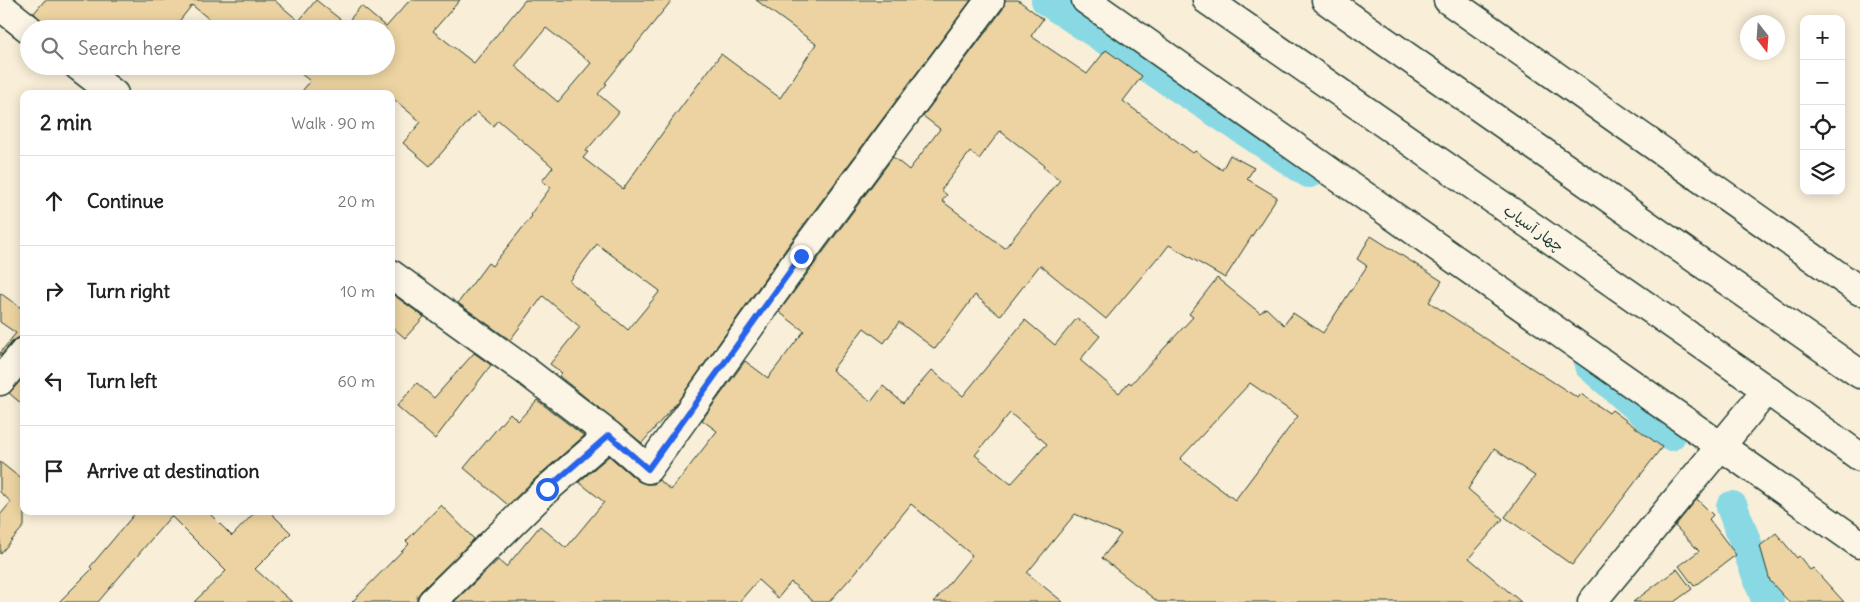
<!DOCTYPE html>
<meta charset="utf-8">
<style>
:root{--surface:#fff;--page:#f6f6f6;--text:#222;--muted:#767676;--line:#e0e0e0}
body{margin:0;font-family:Delius,"Playpen Sans Arabic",sans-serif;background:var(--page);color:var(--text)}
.controls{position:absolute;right:15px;top:15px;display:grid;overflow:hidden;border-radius:10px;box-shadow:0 2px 12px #0003}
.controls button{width:45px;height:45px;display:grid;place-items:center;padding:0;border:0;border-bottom:1px solid var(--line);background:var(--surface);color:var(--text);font:25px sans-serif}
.compass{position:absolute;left:1740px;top:15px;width:45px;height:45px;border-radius:50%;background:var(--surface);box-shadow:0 2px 12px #0003;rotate:163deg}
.stop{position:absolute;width:15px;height:15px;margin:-11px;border:4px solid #2563eb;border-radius:50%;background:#fff}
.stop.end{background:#2563eb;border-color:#fff;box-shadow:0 1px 5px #0008}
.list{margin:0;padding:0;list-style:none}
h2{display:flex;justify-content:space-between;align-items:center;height:65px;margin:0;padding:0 20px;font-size:21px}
h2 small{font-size:16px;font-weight:400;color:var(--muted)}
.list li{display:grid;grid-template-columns:32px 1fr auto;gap:15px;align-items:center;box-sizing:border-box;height:90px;padding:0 20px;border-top:1px solid var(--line)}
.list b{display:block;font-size:19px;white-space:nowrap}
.list em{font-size:16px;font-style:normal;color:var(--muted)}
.icon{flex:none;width:28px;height:28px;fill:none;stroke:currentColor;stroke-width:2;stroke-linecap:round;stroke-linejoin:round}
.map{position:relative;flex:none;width:1860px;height:602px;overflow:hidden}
.search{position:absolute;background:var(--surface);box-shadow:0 2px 12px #0003;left:20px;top:20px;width:375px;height:55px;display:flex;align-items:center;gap:12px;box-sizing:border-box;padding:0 18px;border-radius:28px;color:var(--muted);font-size:19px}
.panel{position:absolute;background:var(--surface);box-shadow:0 2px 12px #0003;left:20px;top:90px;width:375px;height:425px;border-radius:10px}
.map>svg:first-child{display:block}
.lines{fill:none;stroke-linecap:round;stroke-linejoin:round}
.canal{stroke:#89d9e4;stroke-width:32}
.building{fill:#ecd3a1;stroke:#1f3d34;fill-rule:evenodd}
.street-casing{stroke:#1f3d34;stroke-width:31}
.secondary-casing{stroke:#1f3d34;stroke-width:31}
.highway-casing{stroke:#1f3d34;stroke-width:31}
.street{stroke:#fcf5e5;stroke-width:28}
.secondary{stroke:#fcf5e5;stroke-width:28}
.highway{stroke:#fcf5e5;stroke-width:28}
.route{stroke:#2563eb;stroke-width:6}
.labels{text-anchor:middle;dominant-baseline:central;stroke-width:4;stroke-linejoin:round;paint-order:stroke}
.street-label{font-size:15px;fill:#1f3d34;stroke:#fcf5e5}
</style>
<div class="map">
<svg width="1860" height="602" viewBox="0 0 1860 602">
<rect width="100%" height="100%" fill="#f9eed7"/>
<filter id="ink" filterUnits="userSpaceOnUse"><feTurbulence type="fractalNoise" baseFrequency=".02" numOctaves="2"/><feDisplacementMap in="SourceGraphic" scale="10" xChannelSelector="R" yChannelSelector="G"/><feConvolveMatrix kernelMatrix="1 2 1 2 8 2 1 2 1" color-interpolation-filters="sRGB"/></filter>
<g filter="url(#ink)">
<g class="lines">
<g class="canal">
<path d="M1047,0l262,172"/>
<path d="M1590,365l80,70"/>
<path d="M1732,507l36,95"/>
</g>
</g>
<g class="building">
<path d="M45,0h229l25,21 17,-21 30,24 15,-18 25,21 24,-27h50l-27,31 41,32 51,-63h147l-67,83 2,1 -9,10 21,18 -33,39 2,1 -5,6 40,31 50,-71 48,-64 59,44 36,-54 -60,-44h215l-183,246 -110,155 -36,42 -83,-67 3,-3 -12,-9 30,-37 -37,-31 -33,44 -52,-37 30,-40 4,3 40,-50 -2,-1 21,-28 -9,-6 11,-14 -55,-47 -5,6 -16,-14 -47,54 -27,-23 18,-21 -30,-25v-3h-91l10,-13 -19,-15h95v-37h-165l-29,-24 -19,24h-129l-1,-6 -9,-10zM546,28l45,35 -33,39 -43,-36zM597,244l63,47 -32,39 -59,-49z"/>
<path d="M1005,0h13l25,19 -12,17 56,38 19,-24 36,26 -19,25 70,52 2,-2 27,19 8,-15 24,13 -7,11 30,18 -52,81 -56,-33 -10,13 -1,-1 -52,62 -66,-54 -40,51 -25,-21 -40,54 -36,-27 -15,21 -20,-15 -32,42 39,32 12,-16 20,17 29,-33 31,26 62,-76 30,25 22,-27 23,18 -20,24 39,33 10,-11 2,2 62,-67 -4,-3 28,-36 43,35 6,-5 18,17 9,-12 30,20 44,-67 -10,-7 14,-23 71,45 -13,21 149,96 3,-4 28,19 3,-3 50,37 -90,118 -67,-48 30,-41 -41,-27 -26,40 35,30 -34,39 52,44h-363l-56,-44 19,-24 -46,-20 -48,59 36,29h-129l38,-47 -61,-51 -56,69 -26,29h-15l-23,-20 -13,16 -20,-18 -19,22h-285l44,-42 8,7 34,-41 26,22 38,-46 -25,-20 30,-26 29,25 8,3h8l5,-4 12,10 46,-59 -15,-11 43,-59 23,17 36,-47 -25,-19 114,-155 16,13 31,-41 -17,-13 80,-107zM1000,131l44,34 -1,2 17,13 -55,68 -63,-47 5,-6 -6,-5 29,-38 9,7zM1250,383l48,33 -63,84 -55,-41zM1010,413l37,31 -36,40 -36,-29z"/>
<path d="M0,293l24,17v27l-6,1 -6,4 -12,14v-3l16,-20 -16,-11z"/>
<path d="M391,293l33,24 -19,21 -14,-12z"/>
<path d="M474,353l17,12 -56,74 -38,-33 20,-23 17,15z"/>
<path d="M24,377v29l-15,-13z"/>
<path d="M537,400l47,36 -47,41 -29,28 -44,-37 46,-55 8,8z"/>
<path d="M0,462l24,19v45l-24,28v-39l11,-13 -11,-10z"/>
<path d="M1697,499l16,16 -4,4 27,36 -42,31 -15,-20 20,-15 -24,-25z"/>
<path d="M441,505l33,34 -53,52 -4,6v5h-65l57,-58 -3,-3z"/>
<path d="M137,511h70l25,25 24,-25h13l22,22 -36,36 37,33h-98l32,-31 -55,-55 -73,86h-39l33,-33 -2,-2z"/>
<path d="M1776,533l21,25 2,-2 11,14 3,-2 31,34h-55l-19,-21 -10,-35z"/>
<path d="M1677,569l15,20 -18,13h-41z"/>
</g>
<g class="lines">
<g class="street-casing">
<g id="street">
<path d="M0,6l29,23"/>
<path d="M78,66l36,28"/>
<path d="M391,274l135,97 83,64"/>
<path d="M0,381l24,-29"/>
<path d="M432,602l115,-113 62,-54 39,34 153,-214 189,-255"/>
<path d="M1592,602l175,-212"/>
</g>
</g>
<g class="secondary-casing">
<g id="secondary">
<path d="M1086,0l774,544"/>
<path d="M1448,0l412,291"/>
</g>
</g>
<g class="highway-casing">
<g id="highway">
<path d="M1207,0l560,390 93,67"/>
<path d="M1326,0l534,374"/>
</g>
</g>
<use href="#street" class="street"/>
<use href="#secondary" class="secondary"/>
<use href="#highway" class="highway"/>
</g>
</g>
<g class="lines" filter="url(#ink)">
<path class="route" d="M547,489l62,-54 39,34 153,-213"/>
</g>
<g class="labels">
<g class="street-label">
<text transform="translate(1534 228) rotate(35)">چهار آسیاب</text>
</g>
</g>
</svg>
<div class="controls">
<button>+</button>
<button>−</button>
<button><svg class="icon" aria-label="locate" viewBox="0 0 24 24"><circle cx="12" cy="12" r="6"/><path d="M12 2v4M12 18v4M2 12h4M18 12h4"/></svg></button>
<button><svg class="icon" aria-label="layers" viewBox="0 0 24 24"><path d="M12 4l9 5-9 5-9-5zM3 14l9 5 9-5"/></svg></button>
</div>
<svg class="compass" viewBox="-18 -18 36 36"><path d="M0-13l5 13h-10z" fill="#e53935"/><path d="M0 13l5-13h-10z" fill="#767676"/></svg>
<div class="stop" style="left:547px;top:489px"></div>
<div class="stop end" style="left:801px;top:256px"></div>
<div class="search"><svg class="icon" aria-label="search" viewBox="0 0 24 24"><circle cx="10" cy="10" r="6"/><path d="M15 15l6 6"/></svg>Search here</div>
<section class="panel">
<h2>2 min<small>Walk · 90 m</small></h2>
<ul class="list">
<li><svg class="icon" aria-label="ahead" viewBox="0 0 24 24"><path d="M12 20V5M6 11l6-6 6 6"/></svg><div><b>Continue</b></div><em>20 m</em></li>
<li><svg class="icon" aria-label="right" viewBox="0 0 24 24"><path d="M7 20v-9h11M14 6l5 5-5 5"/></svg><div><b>Turn right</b></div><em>10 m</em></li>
<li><svg class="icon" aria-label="left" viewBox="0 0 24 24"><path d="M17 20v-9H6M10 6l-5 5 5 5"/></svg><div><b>Turn left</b></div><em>60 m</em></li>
<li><svg class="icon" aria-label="arrive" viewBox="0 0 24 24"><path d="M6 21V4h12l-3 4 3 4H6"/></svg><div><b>Arrive at destination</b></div></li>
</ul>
</section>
</div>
